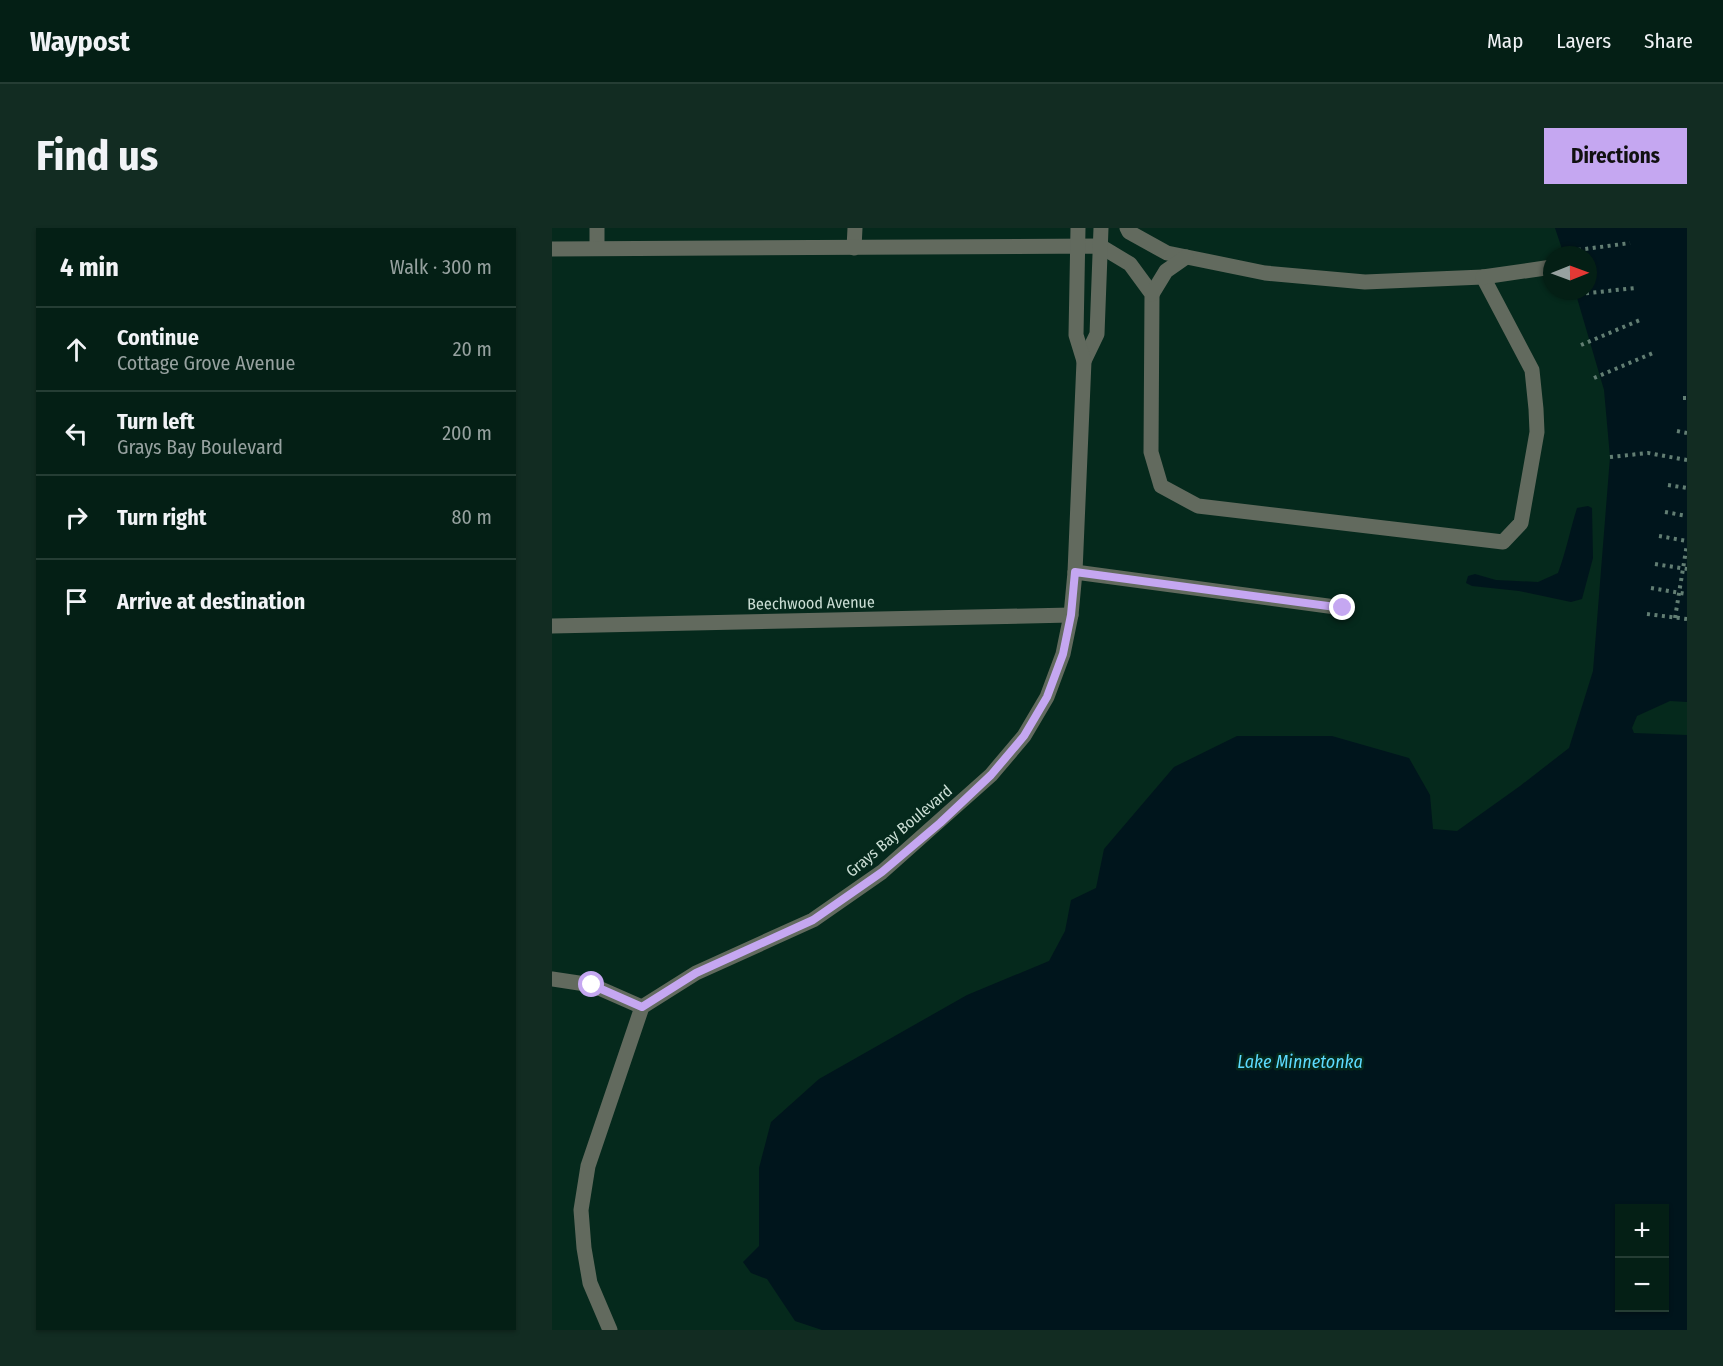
<!DOCTYPE html>
<meta charset="utf-8">
<style>
:root{--surface:#041f15;--page:#122c22;--text:#f1f3f6;--muted:#97a2a0;--line:#253d34;--accent:#c5a7f1}
body{margin:0;font-family:"Fira Sans Condensed",sans-serif;background:var(--page);color:var(--text)}
.controls{position:absolute;right:18px;bottom:18px;display:grid;overflow:hidden;border-radius:0px;box-shadow:0 2px 4px #0004}
.controls button{width:54px;height:54px;display:grid;place-items:center;padding:0;border:0;border-bottom:2px solid var(--line);background:var(--surface);color:var(--text);font:30px sans-serif}
.compass{position:absolute;left:991px;top:18px;width:54px;height:54px;border-radius:50%;background:var(--surface);box-shadow:0 2px 4px #0004;rotate:89deg}
.stop{position:absolute;width:18px;height:18px;margin:-14px;border:4px solid #c5a7f1;border-radius:50%;background:#fff}
.stop.end{background:#c5a7f1;border-color:#fff;box-shadow:0 2px 6px #0008}
.list{margin:0;padding:0;list-style:none}
h2{display:flex;justify-content:space-between;align-items:center;height:78px;margin:0;padding:0 24px;font-size:26px}
h2 small{font-size:20px;font-weight:400;color:var(--muted)}
.list li{display:grid;grid-template-columns:39px 1fr auto;gap:18px;align-items:center;box-sizing:border-box;height:84px;padding:0 24px;border-top:2px solid var(--line)}
.list b{display:block;font-size:22px;white-space:nowrap}
.list p{margin:0;font-size:20px;white-space:nowrap;color:var(--muted)}
.list em{font-size:20px;font-style:normal;color:var(--muted)}
.icon{flex:none;width:33px;height:33px;fill:none;stroke:currentColor;stroke-width:2;stroke-linecap:round;stroke-linejoin:round}
.map{position:relative;flex:none;width:1135px;height:1102px;overflow:hidden;border-radius:0px}
header{display:flex;align-items:center;gap:36px;box-sizing:border-box;height:84px;padding:0 30px;background:var(--surface);border-bottom:2px solid var(--line)}
header strong{font-size:28px}
nav{display:flex;gap:33px;margin-inline-start:auto;font-size:21px}
.intro{display:flex;align-items:center;justify-content:space-between;box-sizing:border-box;height:144px;padding:0 36px}
h1{margin:0;font-size:42px}
.button{padding:15px 27px;border-radius:0px;background:var(--accent);color:#111;font-size:21px;font-weight:700}
main{display:flex;gap:36px;padding:0 36px}
aside{flex:1;background:var(--surface);border-radius:0px;box-shadow:0 2px 4px #0004}
.map>svg:first-child{display:block}
.water{fill:#00151c;fill-rule:evenodd}
.lines{fill:none;stroke-linecap:round;stroke-linejoin:round}
.path{stroke:#627e73;stroke-width:4;stroke-dasharray:3 4.5;stroke-linecap:butt}
.minor{stroke:#626a5e;stroke-width:15}
.route{stroke:#c5a7f1;stroke-width:8}
.labels{text-anchor:middle;dominant-baseline:central;stroke-width:5;stroke-linejoin:round;paint-order:stroke}
.street-label{font-size:16px;fill:#cbded5;stroke:#05291c}
.water-label{font-size:18px;font-style:italic;fill:#5cdbfe;stroke:#05291c}
</style>
<header>
<strong>Waypost</strong>
<nav><a>Map</a><a>Layers</a><a>Share</a></nav>
</header>
<div class="intro"><h1>Find us</h1><a class="button">Directions</a></div>
<main>
<aside>
<h2>4 min<small>Walk · 300 m</small></h2>
<ul class="list">
<li><svg class="icon" aria-label="ahead" viewBox="0 0 24 24"><path d="M12 20V5M6 11l6-6 6 6"/></svg><div><b>Continue</b><p>Cottage Grove Avenue</p></div><em>20 m</em></li>
<li><svg class="icon" aria-label="left" viewBox="0 0 24 24"><path d="M17 20v-9H6M10 6l-5 5 5 5"/></svg><div><b>Turn left</b><p>Grays Bay Boulevard</p></div><em>200 m</em></li>
<li><svg class="icon" aria-label="right" viewBox="0 0 24 24"><path d="M7 20v-9h11M14 6l5 5-5 5"/></svg><div><b>Turn right</b></div><em>80 m</em></li>
<li><svg class="icon" aria-label="arrive" viewBox="0 0 24 24"><path d="M6 21V4h12l-3 4 3 4H6"/></svg><div><b>Arrive at destination</b></div></li>
</ul>
</aside>
<div class="map">
<svg width="1135" height="1102" viewBox="0 0 1135 1102">
<rect width="100%" height="100%" fill="#05291c"/>
<g class="water">
<path d="M1003,0h132v474l-17,-1 -33,15 -5,12 2,5 53,2v595h-865l-27,-9 -28,-42 -16,-6 -8,-11 16,-16v-78l12,-46 48,-43 148,-84 82,-34 16,-30 6,-31 25,-12 8,-39 70,-82 63,-31h95l77,22 21,37 3,34 24,2 63,-45 49,-38 24,-77 17,-214 -6,-67 -29,-99h13v-36h-24zM1068,980h44v100h-44z"/>
<path d="M1036,278l4,2 1,50 -11,41 -11,3 -52,-11 -47,-5 -6,-3 2,-7 7,-2 21,6 42,2 20,-9c8,-21 12,-43 19,-65z"/>
</g>
<g class="lines">
<g class="path">
<path d="M1011,24l67,-9"/>
<path d="M1019,67l64,-7"/>
<path d="M1029,117l59,-25"/>
<path d="M1042,150l59,-25"/>
<path d="M1131,170h4"/>
<path d="M1125,203l10,2"/>
<path d="M1058,229l38,-4 39,7"/>
<path d="M1116,257l19,3"/>
<path d="M1113,284l22,4"/>
<path d="M1107,308l28,5"/>
<path d="M1103,336l32,5"/>
<path d="M1099,360l36,6"/>
<path d="M1095,386l40,5"/>
<path d="M1123,390l12,-74"/>
</g>
<g class="minor">
<path d="M45,20v-20"/>
<path d="M302,20l1,-20"/>
<path d="M0,21l548,-3 30,18 22,30 -1,158 10,34 37,20 305,36 18,-19 16,-91 -1,-23 -4,-39 -49,-93 -118,5 -100,-9 -98,-20 -38,-21 -2,-4"/>
<path d="M931,49l69,-10"/>
<path d="M600,66l14,-23 20,-14"/>
<path d="M532,133l13,-27 4,-106"/>
<path d="M523,344l268,36"/>
<path d="M0,398l519,-11"/>
<path d="M0,751l40,6 50,22"/>
<path d="M58,1102l-20,-47 -6,-35 -3,-38 7,-44 54,-159 54,-34 117,-53 69,-48 109,-97 33,-39 23,-39 16,-43 8,-39 4,-43 9,-211 -8,-26 2,-107"/>
</g>
</g>
<g class="lines">
<path class="route" d="M40,757l50,22 54,-34 117,-53 69,-48 58,-49 51,-48 33,-39 23,-39 16,-43 8,-39 4,-43 268,36"/>
</g>
<g class="labels">
<g class="street-label">
<text transform="translate(259 375) rotate(-1)">Beechwood Avenue</text>
<text transform="translate(347 603) rotate(-40)">Grays Bay Boulevard</text>
</g>
<g class="water-label">
<text x="748" y="834">Lake Minnetonka</text>
</g>
</g>
</svg>
<div class="controls">
<button>+</button>
<button>−</button>
</div>
<svg class="compass" viewBox="-18 -18 36 36"><path d="M0-13l5 13h-10z" fill="#e53935"/><path d="M0 13l5-13h-10z" fill="#97a2a0"/></svg>
<div class="stop" style="left:40px;top:757px"></div>
<div class="stop end" style="left:791px;top:380px"></div>
</div>
</main>
